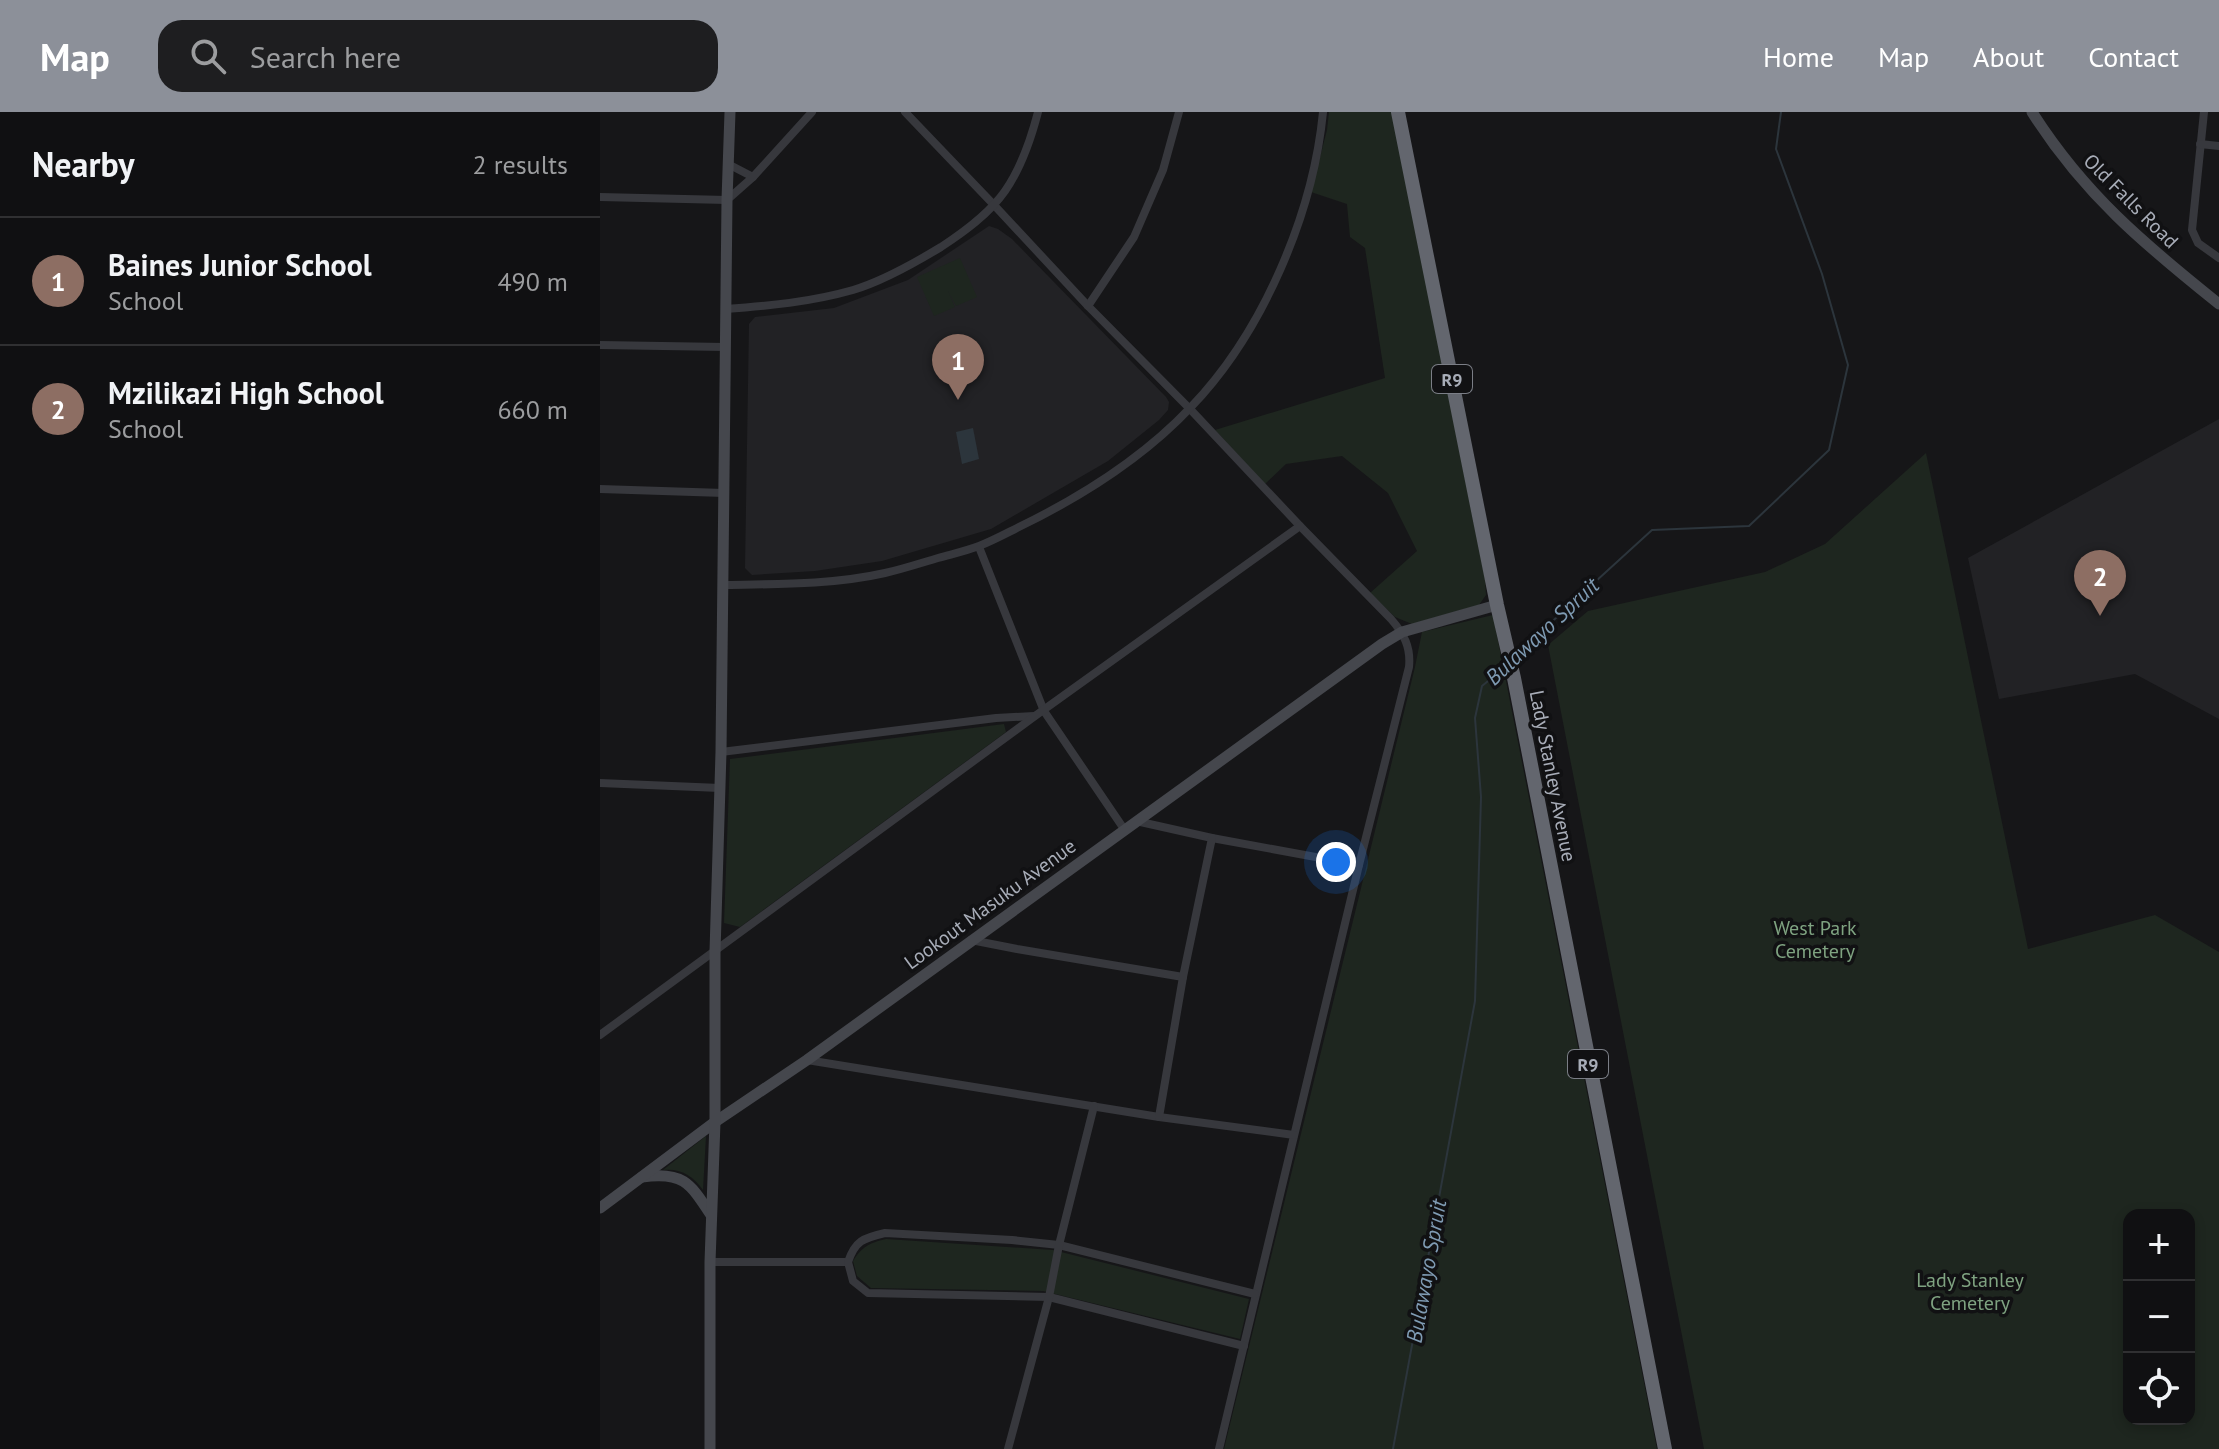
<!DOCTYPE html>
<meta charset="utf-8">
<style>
:root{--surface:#101012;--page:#1e1e20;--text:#f1f3f6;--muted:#9c9d9f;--line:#303032;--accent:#8c9099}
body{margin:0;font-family:"PT Sans",sans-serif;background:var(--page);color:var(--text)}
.controls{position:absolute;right:24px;bottom:24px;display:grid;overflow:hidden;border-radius:16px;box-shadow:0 4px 12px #0003}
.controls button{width:72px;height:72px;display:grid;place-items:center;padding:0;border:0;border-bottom:2px solid var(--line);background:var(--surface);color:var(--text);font:40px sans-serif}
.you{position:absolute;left:736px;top:750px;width:28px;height:28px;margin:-20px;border:6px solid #fff;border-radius:50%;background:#1a73e8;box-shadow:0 0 0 12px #1a73e833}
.badge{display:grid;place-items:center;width:52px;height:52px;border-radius:50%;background:var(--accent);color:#fff;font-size:26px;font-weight:700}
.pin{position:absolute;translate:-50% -66px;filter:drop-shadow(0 2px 4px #0008)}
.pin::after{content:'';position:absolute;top:42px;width:28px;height:24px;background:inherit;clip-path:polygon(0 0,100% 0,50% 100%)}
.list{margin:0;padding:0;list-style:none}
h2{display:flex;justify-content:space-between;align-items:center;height:104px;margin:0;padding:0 32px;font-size:34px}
h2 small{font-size:26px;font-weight:400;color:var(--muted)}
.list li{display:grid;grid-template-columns:52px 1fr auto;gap:24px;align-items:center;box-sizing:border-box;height:128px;padding:0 32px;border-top:2px solid var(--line)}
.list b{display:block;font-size:30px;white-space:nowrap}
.list p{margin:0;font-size:26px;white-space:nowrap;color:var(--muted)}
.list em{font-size:26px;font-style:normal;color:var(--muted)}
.icon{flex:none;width:44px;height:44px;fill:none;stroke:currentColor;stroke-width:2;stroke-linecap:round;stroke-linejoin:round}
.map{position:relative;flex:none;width:1619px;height:1337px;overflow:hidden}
header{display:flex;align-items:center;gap:48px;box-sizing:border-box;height:112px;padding:0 40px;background:var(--accent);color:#fff}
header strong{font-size:38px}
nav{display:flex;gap:44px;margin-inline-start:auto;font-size:28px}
.search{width:560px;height:72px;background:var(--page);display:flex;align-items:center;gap:20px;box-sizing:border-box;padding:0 28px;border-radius:24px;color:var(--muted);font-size:30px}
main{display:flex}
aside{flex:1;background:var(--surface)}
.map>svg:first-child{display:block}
.built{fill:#222225}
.green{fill:#1e261f;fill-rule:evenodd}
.water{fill:#2c353c}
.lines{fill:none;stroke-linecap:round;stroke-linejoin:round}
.stream{stroke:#2c353c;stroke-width:2}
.street{stroke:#37383d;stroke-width:8}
.secondary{stroke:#45474d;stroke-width:11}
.highway{stroke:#63666e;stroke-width:14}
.labels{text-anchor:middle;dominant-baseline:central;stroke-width:7;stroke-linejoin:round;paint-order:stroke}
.shield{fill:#111113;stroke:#7b7e86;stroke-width:2}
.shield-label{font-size:18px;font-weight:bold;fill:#a8adb8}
.street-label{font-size:20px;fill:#a8adb8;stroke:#111113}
.park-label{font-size:20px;fill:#7fa381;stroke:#111113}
.water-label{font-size:22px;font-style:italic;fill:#7f9bb3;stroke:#111113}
</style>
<header>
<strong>Map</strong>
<div class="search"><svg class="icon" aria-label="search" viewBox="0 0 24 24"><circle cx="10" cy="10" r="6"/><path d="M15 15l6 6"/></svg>Search here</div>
<nav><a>Home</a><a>Map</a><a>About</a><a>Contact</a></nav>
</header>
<main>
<aside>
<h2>Nearby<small>2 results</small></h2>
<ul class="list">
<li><span class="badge" style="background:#8d6e63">1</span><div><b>Baines Junior School</b><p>School</p></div><em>490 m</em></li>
<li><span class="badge" style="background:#8d6e63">2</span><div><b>Mzilikazi High School</b><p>School</p></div><em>660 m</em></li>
</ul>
</aside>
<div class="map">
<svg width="1619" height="1337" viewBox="0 0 1619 1337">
<rect width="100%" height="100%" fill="#161618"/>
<g class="built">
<path d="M389,114l9,3 14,10 154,158 3,5 -1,8 -9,10 -51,41 -117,68 -109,32 -67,10 -63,4 -7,-7 4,-244 6,-7 79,-9 74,-28z"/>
<path d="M1619,307v300l-84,-45 -136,25 -31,-141z"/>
</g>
<g class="green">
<path d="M729,0h63l93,467 1,16 -7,10 -67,19 -17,-7 -25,-24 47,-42 -29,-58 -46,-37 -56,8 -21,20 -50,-54 170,-52 -20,-130 -15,-11 -3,-33 -36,-12 16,-62z"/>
<path d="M360,146l17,39 -21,9 -8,-15 7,16 -21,9 -17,-39z"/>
<path d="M1326,341l102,496 127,-34 64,37v497h-515l-156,-804 40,-34 177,-39 60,-28zM1529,1103h60v204h-60z"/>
<path d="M893,503l164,834h-433l191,-782 7,-35z"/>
<path d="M404,612l2,8 -266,195 -16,-4 6,-164z"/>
<path d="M106,1024l-3,54c-10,-14 -22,-22 -40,-20z"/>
<path d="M286,1127l167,11 196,49 -9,40 -197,-48 -172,-3 -14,-12 -4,-15c9,-14 16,-18 33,-22z"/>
</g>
<path class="water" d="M373,316l6,31 -17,5 -6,-32z"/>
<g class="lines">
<g class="stream">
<path d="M915,546l46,-45 91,-83 97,-4 80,-76 19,-85 -26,-91 -46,-125 5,-37"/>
<path d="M793,1337l82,-448 6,-204 -6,-79 7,-32 22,-18"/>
</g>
<g class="street">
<path d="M305,0l89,93 94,101 102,103 110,117 91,93c13,15 20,28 18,48l-50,198 -140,584"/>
<path d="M1604,0l-12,118 6,13 21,15"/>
<path d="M1600,32l19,2"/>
<path d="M128,52l25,13"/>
<path d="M0,85l127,3 26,-23 59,-65"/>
<path d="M488,194l46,-69 29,-67 16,-58"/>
<path d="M125,197c43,-3 86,-7 128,-19 30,-9 60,-26 88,-43 23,-15 48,-33 64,-56 16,-23 26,-52 33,-79"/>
<path d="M0,233l125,2"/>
<path d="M0,377l124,4"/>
<path d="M379,435l65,164 80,118"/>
<path d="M122,473c54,-1 110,0 163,-12 18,-4 36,-10 53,-15 14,-4 28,-7 41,-12 13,-5 26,-12 38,-18 62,-30 127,-71 174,-121 72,-75 122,-193 132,-295"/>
<path d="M121,640l275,-34 38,-2"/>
<path d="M0,671l120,5"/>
<path d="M536,709l76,17 147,27"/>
<path d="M371,828l46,9 166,28"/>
<path d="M0,923l435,-319 265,-190"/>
<path d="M207,948l352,57 135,18"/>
<path d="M559,1005l24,-140 29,-139"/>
<path d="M110,1150h138"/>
<path d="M644,1234l-195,-49 -181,-4 -15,-12 -5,-19c7,-21 15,-24 37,-29l127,7 47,5 196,49"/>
<path d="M408,1337l41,-152 10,-52 35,-139"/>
</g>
<g class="secondary">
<path d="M1432,0c52,82 112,132 187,192"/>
<path d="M42,1065c41,-6 48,6 69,38"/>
<path d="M0,1096l115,-86 92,-62 575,-416 20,-12 95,-27"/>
<path d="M110,1337v-187l5,-140v-170l6,-200 6,-552 3,-88"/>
</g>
<path class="highway" d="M798,0l99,493 17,73 151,771"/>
</g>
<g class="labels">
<g class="shield">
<rect x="832" y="253" width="40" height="28" rx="6"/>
<rect x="968" y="938" width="40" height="28" rx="6"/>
</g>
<g class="shield-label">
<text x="852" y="267">R9</text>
<text x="988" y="952">R9</text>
</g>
<g class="street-label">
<text transform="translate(1531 89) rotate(45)">Old Falls Road</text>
<text transform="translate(953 664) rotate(79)">Lady Stanley Avenue</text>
<text transform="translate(390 792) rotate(-36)">Lookout Masuku Avenue</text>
</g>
<g class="park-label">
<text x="1215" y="816">West Park<tspan x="1215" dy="23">Cemetery</tspan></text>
<text x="1370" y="1168">Lady Stanley<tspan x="1370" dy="23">Cemetery</tspan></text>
</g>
<g class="water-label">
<text transform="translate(942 519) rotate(-43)">Bulawayo Spruit</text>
<text transform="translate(826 1159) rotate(-80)">Bulawayo Spruit</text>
</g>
</g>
</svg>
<div class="controls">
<button>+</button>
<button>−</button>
<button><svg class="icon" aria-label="locate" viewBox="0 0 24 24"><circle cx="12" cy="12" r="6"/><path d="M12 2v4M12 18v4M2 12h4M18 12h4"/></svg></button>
</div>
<div class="you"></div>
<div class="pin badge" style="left:358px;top:288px;background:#8d6e63">1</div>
<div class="pin badge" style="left:1500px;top:504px;background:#8d6e63">2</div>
</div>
</main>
